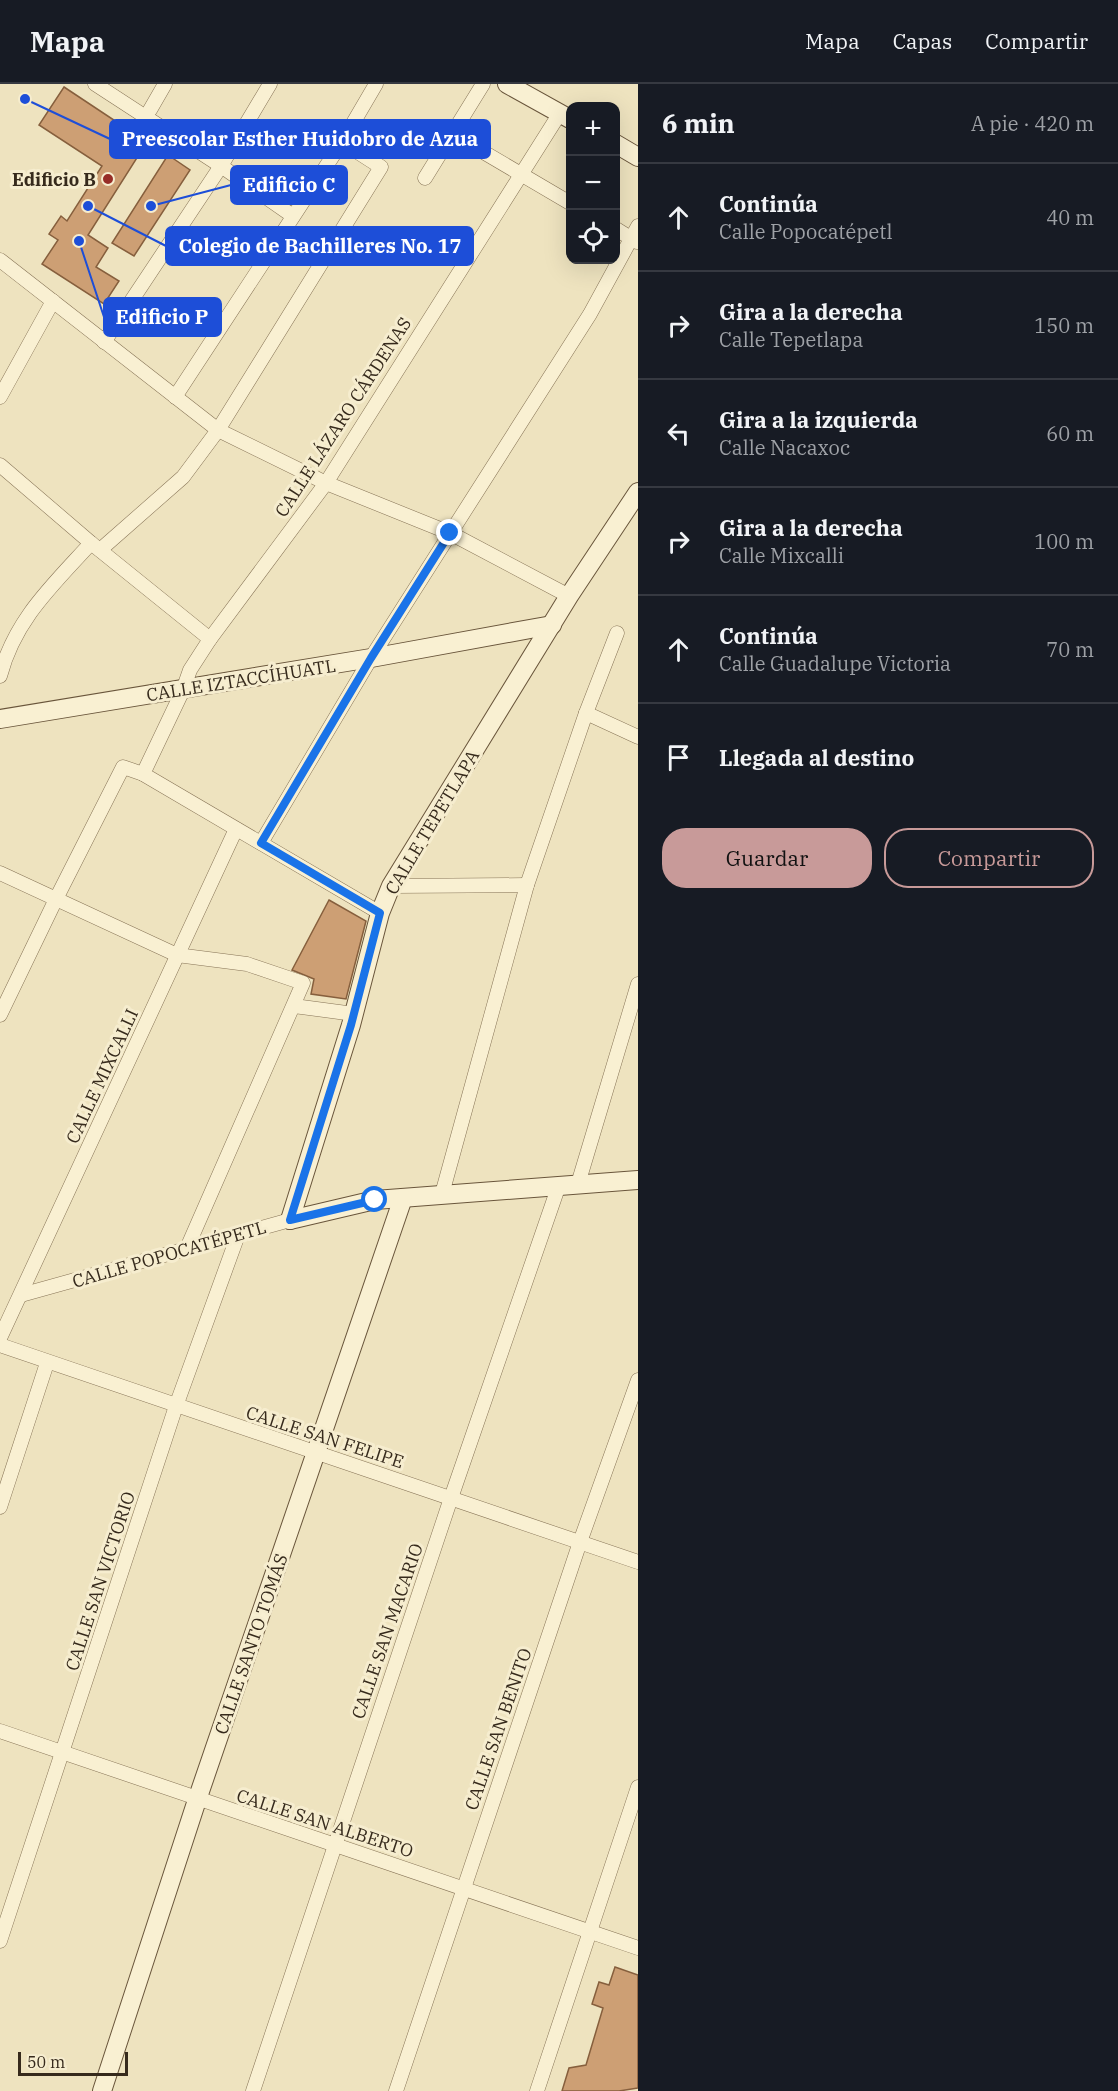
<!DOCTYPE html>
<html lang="es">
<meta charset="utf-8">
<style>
:root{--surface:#171b24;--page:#242831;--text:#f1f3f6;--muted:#9ea1a6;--line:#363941;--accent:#c89a99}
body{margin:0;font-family:"IBM Plex Serif",serif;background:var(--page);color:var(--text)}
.controls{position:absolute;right:18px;top:18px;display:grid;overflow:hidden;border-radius:12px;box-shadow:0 6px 24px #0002}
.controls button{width:54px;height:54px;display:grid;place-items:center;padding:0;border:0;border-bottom:2px solid var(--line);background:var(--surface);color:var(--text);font:30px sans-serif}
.scale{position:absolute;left:18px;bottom:15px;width:110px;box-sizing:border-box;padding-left:6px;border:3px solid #362a1c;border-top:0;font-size:16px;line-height:21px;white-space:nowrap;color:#362a1c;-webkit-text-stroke:4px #f6edcf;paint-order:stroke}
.stop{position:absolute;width:18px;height:18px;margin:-14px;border:4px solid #1a73e8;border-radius:50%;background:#fff}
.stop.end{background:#1a73e8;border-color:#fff;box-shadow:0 2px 6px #0008}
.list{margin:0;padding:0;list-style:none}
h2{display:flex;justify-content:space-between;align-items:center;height:78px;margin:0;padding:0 24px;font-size:26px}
h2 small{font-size:20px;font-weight:400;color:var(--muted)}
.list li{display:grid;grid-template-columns:39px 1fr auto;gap:18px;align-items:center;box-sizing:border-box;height:108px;padding:0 24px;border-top:2px solid var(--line)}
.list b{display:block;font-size:22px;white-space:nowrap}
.list p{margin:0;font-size:20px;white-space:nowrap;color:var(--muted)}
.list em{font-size:20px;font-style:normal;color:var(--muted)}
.actions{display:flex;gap:12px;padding:18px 24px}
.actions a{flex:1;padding:14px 0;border:2px solid var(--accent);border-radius:24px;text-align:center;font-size:21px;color:var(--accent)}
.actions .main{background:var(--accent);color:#111}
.icon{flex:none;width:33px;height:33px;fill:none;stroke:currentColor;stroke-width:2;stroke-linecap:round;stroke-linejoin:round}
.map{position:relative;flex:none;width:638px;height:2007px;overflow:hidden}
header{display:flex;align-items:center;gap:36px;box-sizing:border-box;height:84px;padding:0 30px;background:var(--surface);border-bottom:2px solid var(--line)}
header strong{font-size:28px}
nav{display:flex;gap:33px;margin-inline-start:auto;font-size:21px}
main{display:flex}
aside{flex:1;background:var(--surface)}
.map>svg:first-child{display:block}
.building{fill:#cd9f74;stroke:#865f3d;stroke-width:1.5}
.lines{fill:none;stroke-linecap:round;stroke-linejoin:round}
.street-casing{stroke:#877457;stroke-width:15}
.secondary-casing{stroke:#69553b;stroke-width:20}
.street{stroke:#f9f0d2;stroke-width:14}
.secondary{stroke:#f9f0d2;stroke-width:18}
.route{stroke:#1a73e8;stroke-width:8}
.poi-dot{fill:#972d27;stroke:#f6edcf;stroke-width:2}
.labels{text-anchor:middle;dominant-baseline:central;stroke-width:6;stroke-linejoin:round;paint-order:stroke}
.poi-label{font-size:18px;font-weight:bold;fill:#362a1c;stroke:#f6edcf;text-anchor:end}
.street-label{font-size:18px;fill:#362a1c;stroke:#f6edcf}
.leader{fill:none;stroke:#1d4ed8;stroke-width:2}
.callout-dot{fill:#1d4ed8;stroke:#f6edcf;stroke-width:2}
.callout{fill:#1d4ed8;stroke:#1d4ed8;stroke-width:2}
.callout-label{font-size:20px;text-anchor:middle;font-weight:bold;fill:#fff}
</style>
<header>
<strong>Mapa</strong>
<nav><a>Mapa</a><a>Capas</a><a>Compartir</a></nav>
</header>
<main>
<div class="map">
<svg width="638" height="2007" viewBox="0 0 638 2007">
<rect width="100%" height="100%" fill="#eee3bf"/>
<g class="building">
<path d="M64,3l83,55 -59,93 20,13 -12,19 23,14 -15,23 -62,-40 16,-24 -9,-6 12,-18 6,5 35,-55 -63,-41z"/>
<path d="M168,71l22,15 -56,86 -22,-13z"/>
<path d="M329,816l37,21 -20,78 -35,-5 3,-15 -22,-9z"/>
<path d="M615,1883l23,8v113l-19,3h-57l7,-23 17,-3 17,-57 -11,-4 7,-22 10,3z"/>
</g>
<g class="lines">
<g class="street-casing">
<g id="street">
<path d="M95,0l126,82 72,50"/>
<path d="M150,26l15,-26"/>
<path d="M451,49l119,70"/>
<path d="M425,94l58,-94"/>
<path d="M616,145l21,13"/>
<path d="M0,176l218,170 108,53 124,50 119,63"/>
<path d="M104,258l117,-176 49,-82"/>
<path d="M0,313l53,-96"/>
<path d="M175,313l167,-255 34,-58"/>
<path d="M0,381l91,78 119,96"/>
<path d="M100,466l83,-73 35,-47 163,-263 -39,-25"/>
<path d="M0,592c15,-57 53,-91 91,-133"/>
<path d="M586,629l52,24"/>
<path d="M143,690l40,-84 7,-20 20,-31 116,-156 234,-370"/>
<path d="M261,759l110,-185 219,-344 48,-88"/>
<path d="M0,789l177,82 70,9 56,19 -116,265"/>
<path d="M391,802l136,-1"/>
<path d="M294,922l60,8"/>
<path d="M0,931l56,-116 67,-132 20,7 237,139"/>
<path d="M578,1100l60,-200"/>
<path d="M442,1110l85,-309 59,-172 31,-80"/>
<path d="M21,1211l269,-75"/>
<path d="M0,1254l236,-509"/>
<path d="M0,1261l638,217"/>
<path d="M0,1423l47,-144"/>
<path d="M0,1647l638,217"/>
<path d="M0,1857l176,-535 62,-171"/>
<path d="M253,2007l198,-593 108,-313"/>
<path d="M396,2007l184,-549 58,-162"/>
<path d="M537,2007l101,-304"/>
</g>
</g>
<g class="secondary-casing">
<g id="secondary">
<path d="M507,0l63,35"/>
<path d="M616,60l22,13"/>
<path d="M0,635l371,-61 181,-33"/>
<path d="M290,1136l61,-195 29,-112 11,-27 178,-290 69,-104"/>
<path d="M290,1136l85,-20 263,-20"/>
<path d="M102,2007l95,-291 206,-602"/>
</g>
</g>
<use href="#street" class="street"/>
<use href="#secondary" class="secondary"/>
</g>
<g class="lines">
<path class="route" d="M375,1116l-85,20 61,-195 29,-112 -119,-70 110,-185 79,-125"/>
</g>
<circle class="poi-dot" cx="108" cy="95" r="6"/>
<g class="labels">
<g class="poi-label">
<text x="96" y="95">Edificio B</text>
</g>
<g class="street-label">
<text transform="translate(343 333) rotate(-57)">CALLE LÁZARO CÁRDENAS</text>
<text transform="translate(241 596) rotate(-9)">CALLE IZTACCÍHUATL</text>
<text transform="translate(432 738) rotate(-59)">CALLE TEPETLAPA</text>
<text transform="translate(102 992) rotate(-65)">CALLE MIXCALLI</text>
<text transform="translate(169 1170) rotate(-16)">CALLE POPOCATÉPETL</text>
<text transform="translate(325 1353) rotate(18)">CALLE SAN FELIPE</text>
<text transform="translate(100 1497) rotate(-72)">CALLE SAN VICTORIO</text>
<text transform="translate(387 1547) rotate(-71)">CALLE SAN MACARIO</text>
<text transform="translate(251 1560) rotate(-71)">CALLE SANTO TOMÁS</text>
<text transform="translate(498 1645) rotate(-71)">CALLE SAN BENITO</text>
<text transform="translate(325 1739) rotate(18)">CALLE SAN ALBERTO</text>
</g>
</g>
<path class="leader" d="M25 15L110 55M151 122L231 101M88 122L166 162M79 157L104 233"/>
<g class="callout-dot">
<circle cx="25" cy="15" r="6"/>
<circle cx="151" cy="122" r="6"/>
<circle cx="88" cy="122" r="6"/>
<circle cx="79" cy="157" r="6"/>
</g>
<g class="callout">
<rect x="110" y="36" width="380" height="38" rx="6"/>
<rect x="231" y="82" width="116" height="38" rx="6"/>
<rect x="166" y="143" width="307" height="38" rx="6"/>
<rect x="104" y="214" width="117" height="38" rx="6"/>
</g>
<g class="callout-label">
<text x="300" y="62">Preescolar Esther Huidobro de Azua</text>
<text x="289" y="108">Edificio C</text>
<text x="320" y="169">Colegio de Bachilleres No. 17</text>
<text x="162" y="240">Edificio P</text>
</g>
</svg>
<div class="controls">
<button>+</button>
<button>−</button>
<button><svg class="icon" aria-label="locate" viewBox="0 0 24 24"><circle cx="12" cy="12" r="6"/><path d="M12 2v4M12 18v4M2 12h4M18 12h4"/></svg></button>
</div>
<div class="scale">50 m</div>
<div class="stop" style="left:375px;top:1116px"></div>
<div class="stop end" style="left:450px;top:449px"></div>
</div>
<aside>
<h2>6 min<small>A pie · 420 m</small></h2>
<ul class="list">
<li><svg class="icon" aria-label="ahead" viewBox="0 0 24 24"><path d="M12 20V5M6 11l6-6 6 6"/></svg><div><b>Continúa</b><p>Calle Popocatépetl</p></div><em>40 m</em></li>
<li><svg class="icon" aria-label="right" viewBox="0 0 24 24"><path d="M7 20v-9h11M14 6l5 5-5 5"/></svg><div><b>Gira a la derecha</b><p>Calle Tepetlapa</p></div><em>150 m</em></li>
<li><svg class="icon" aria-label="left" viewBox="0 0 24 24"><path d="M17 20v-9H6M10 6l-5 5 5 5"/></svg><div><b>Gira a la izquierda</b><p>Calle Nacaxoc</p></div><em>60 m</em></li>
<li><svg class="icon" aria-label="right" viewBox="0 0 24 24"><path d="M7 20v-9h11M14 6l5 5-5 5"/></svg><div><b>Gira a la derecha</b><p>Calle Mixcalli</p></div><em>100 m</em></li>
<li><svg class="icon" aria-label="ahead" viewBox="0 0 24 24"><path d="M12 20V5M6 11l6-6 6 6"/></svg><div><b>Continúa</b><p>Calle Guadalupe Victoria</p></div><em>70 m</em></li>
<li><svg class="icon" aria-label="arrive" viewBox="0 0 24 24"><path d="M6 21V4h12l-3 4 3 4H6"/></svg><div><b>Llegada al destino</b></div></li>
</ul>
<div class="actions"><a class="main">Guardar</a><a>Compartir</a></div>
</aside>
</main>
